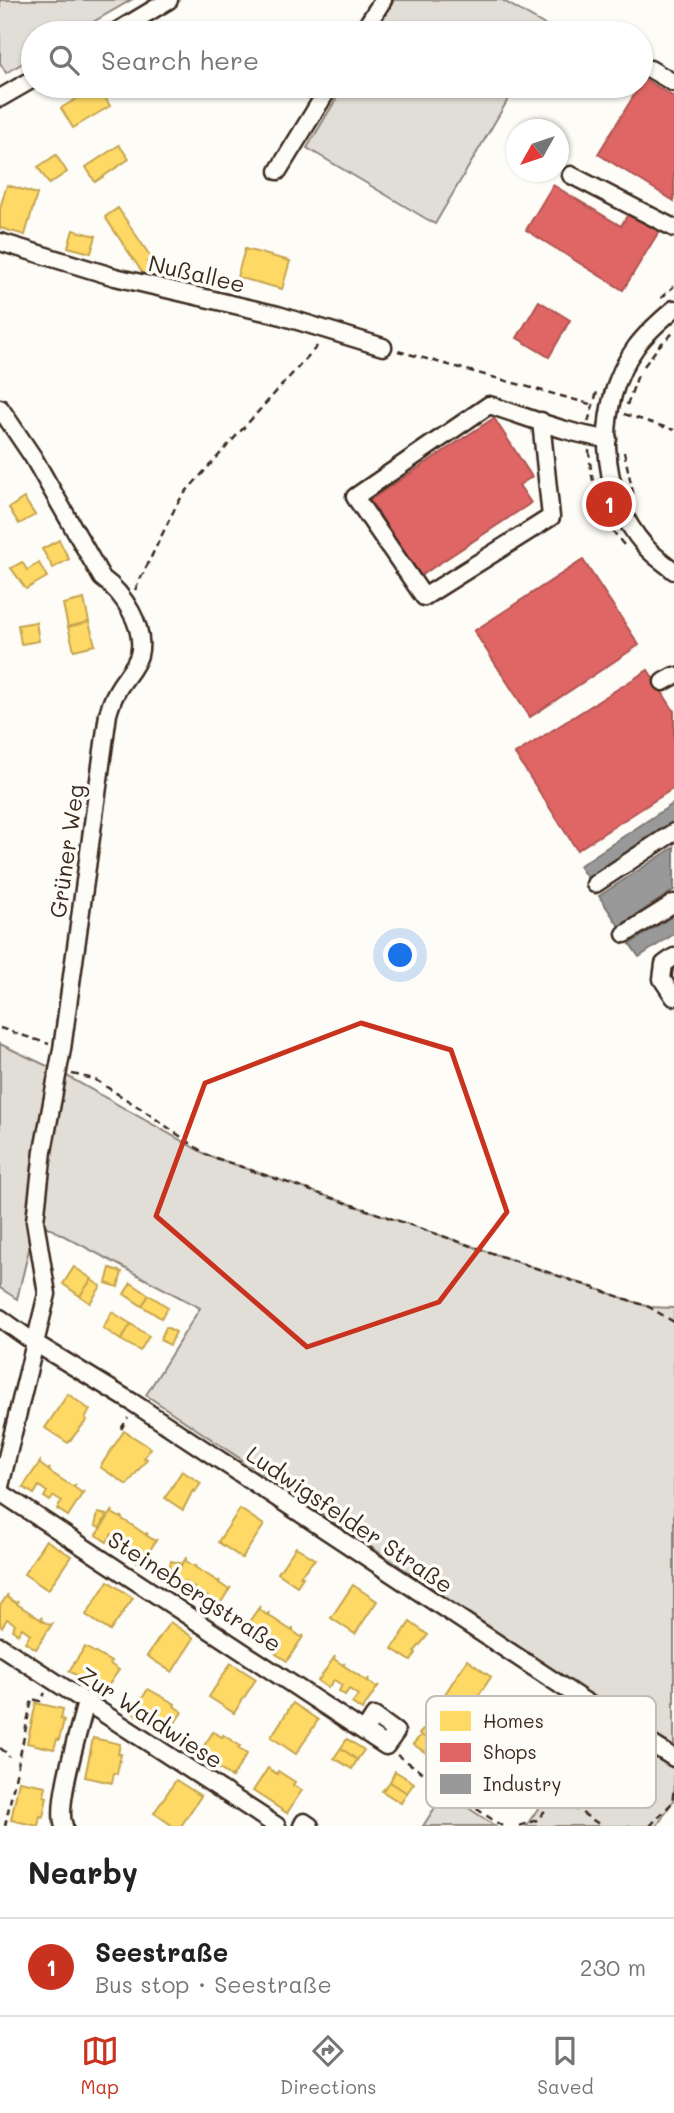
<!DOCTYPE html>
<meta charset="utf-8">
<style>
:root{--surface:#fff;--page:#f2f2f2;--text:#222;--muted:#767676;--line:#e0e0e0;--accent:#c8321e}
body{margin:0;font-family:Mali,sans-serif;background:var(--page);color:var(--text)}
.compass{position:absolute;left:506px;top:119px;width:63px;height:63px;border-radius:50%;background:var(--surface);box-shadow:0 2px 5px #0004;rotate:230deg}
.you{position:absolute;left:401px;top:956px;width:24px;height:24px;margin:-18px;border:5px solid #fff;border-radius:50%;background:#1a73e8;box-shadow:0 0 0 10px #1a73e833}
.badge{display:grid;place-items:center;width:46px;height:46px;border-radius:50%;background:var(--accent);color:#fff;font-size:23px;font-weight:700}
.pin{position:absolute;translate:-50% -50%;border:4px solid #fff;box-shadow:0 2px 7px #0006}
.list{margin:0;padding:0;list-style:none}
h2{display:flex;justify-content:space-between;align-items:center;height:91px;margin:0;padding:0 28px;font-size:30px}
h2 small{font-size:23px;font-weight:400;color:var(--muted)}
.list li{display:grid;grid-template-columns:46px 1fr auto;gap:21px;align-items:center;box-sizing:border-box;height:98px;padding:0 28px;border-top:2px solid var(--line)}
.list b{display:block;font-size:26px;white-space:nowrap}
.list p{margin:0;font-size:23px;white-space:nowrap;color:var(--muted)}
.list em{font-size:23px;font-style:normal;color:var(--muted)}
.icon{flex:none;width:38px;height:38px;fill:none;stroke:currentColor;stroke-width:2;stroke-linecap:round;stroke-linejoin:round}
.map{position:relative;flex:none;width:674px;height:1826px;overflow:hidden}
.search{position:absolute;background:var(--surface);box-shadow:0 2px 5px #0004;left:21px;right:21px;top:21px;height:77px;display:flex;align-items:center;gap:18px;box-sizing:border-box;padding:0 24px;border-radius:38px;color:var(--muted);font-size:26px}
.sheet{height:189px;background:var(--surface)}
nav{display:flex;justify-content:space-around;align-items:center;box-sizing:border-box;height:98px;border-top:2px solid var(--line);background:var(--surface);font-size:19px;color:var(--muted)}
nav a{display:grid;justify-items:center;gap:4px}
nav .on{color:var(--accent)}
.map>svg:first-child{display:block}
.green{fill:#e1ded7;stroke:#8e847a;stroke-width:2}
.homes{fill:#ffd966;stroke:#c4a450;stroke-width:2}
.shops{fill:#e06666;stroke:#ae5450;stroke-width:2}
.industry{fill:#999;stroke:#7d7874;stroke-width:2}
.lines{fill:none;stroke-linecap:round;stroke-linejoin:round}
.minor-casing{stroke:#3b2a1e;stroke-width:21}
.path{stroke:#3b2a1e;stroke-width:2.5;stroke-dasharray:7 5;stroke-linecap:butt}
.minor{stroke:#fdfcf7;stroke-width:16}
.marked{fill:none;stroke:#c8321e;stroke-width:5;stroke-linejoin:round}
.labels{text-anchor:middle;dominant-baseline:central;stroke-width:7;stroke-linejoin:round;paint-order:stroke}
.street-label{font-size:23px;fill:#3b2a1e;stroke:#fdfcf7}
.key{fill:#fdfcf7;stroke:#c3bdb6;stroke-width:2}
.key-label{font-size:19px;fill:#3b2a1e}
</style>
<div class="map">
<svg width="674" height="1826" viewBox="0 0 674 1826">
<rect width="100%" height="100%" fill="#fdfcf7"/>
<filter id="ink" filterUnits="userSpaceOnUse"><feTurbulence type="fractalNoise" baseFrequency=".0143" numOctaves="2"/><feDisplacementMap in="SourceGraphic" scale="14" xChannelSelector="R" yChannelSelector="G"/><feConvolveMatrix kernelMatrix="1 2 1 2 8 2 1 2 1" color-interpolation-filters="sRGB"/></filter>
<g filter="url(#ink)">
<g class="green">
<path d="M0,0h131l-57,33h-41v24l-27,16 -6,-10z"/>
<path d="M394,0h108l48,28 -3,5h-172z"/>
<path d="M344,86h172l-81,138 -128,-76z"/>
<path d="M0,1044l58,27 149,84 442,152 25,1v491l-17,27h-131l82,-119 -462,-312 54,-87 -164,-87 -19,78 -17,-11z"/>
<path d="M445,1792l50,34h-72z"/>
</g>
<g class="homes">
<path d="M98,86l12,20 -37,22 -12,-20z"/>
<path d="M119,145l10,14 -34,23 -9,-15z"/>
<path d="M56,155l11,17 -18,12 -11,-17z"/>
<path d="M7,185l30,9 -12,41 -25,-7v-20z"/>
<path d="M118,208l34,51 -5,3 5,8 -8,5 -39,-58z"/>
<path d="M73,230l23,6 -5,17 -23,-6z"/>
<path d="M245,249l45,12 -8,28 -45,-12z"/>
<path d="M24,498l11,17 -16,9 -10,-16z"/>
<path d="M59,540l10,19 -16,9 -11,-19z"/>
<path d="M22,562l5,8 12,-7 8,14 -21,12 -15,-21z"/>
<path d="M84,599l5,23 -21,5 -5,-23z"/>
<path d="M36,622l3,19 -18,3 -3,-19z"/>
<path d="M89,622l6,23 -21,5 -6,-23z"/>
<path d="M74,1267l18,12 -12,17 -17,-12z"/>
<path d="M110,1268l12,4 -4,15 -12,-4z"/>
<path d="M91,1280l10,6 -11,17 -10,-7z"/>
<path d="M131,1283l18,12 -7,11 -18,-12z"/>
<path d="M149,1295l19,12 -7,11 -19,-12z"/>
<path d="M112,1312l19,12 -10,16 -18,-12z"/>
<path d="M131,1324l18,12 -9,15 -19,-11z"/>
<path d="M166,1327l10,5 -6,13 -10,-5z"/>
<path d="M68,1394l22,16 -5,8 2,2 -19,23 -23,-15z"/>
<path d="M124,1431l27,17 -7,10 3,1 -20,26 -27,-18z"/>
<path d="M40,1462v2l8,6 2,-2 -1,3 15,10 8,5 3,-1 -1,2 8,6 2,-2 -16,25 -11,-7 5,-8 -8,-5 -4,5 -6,-4 3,-5 -8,-6 -5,8 -11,-7z"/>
<path d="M182,1471l19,12 -6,9 -2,-2 -10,20 -18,-12z"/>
<path d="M240,1509l24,16 -22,33 -24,-16z"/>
<path d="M113,1510l-1,3 9,5 1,-2v3l8,5 15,10 3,-1 -2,2 9,6 2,-2 -16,25 -11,-7 5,-7 -8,-6 -4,6 -6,-5 4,-5 -9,-6 -5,8 -11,-7z"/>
<path d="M98,1513l9,2 -7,13 -5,-2z"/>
<path d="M46,1540l25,16 -23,34 -24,-16z"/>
<path d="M296,1547l19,12 -15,17 3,1 -6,9 -19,-13z"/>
<path d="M186,1558v3l8,5 3,-1 -2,2 24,15 1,-2 -1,3 9,6 3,-2 -17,26 -11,-7 6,-8 -9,-6 -4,6 -6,-5 4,-5 -9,-6 -5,8 -11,-7z"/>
<path d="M171,1561l9,2 1,3 -7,10 -6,-1z"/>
<path d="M108,1581l25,17 -23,33 -24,-16z"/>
<path d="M353,1585l24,16 -22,33 -24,-16z"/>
<path d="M8,1594l-1,3 9,6 2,-2 -1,3 23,15 2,-2 -1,3 9,5 2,-1 -16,25 -11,-7 5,-8 -8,-6 -4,6 -6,-4 3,-6 -8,-5 -5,8 -2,-1v-20z"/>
<path d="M260,1606l-1,3 8,6 2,-3 -1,3 24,16 1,-3v3l8,6 3,-2 -17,26 -11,-7 6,-8 -9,-6 -4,6 -6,-4 4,-6 -9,-6 -5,8 -11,-6z"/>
<path d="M170,1622l24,16 -22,34 -25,-16z"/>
<path d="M410,1622l18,13 -14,17 2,1 -5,8 -19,-12z"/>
<path d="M85,1647l26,15 -1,2 9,6 -16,23 -14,-11 -20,-11z"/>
<path d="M335,1656l-1,3 9,6 2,-2 -2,2 24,16 2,-3 -1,3 8,6 3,-2 -17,25 -10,-7 6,-8 -9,-6 -4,6 -6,-4 3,-6 -8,-5 -6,8 -10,-7z"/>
<path d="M467,1660l24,17 -22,33 -24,-16z"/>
<path d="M231,1663l25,16 -22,34 -25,-16z"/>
<path d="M148,1689l27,15 -1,2 8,6 -15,23 -34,-22z"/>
<path d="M36,1703l27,6 -2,10 3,1 -5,20 -2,-1 -3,10 -27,-6z"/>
<path d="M293,1703l25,17 -22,34 -25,-17z"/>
<path d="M427,1726l18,12 -7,9 -19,-13z"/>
<path d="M213,1732l9,5 1,-2 17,11 -2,2 9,6 -15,23 -34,-22z"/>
<path d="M421,1735l17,12 -6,10 -19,-13z"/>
<path d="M93,1738l27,6 -2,10h3l-4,20 -3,-1 -2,10 -27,-6z"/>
<path d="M347,1739l17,11 -7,10 -16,-12z"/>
<path d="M341,1748l16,12 -5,9 -18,-11z"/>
<path d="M268,1768l9,6 1,-3 17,11 -2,3 9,5 -15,23 -34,-22z"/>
<path d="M395,1771l19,12 -7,10 -17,-11z"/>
<path d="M176,1780l25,16 -20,30h-8l-19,-13z"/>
<path d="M19,1781l27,5 -2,10 3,1 -4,20 -3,-1 -2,10 -27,-6z"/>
<path d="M390,1782l17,11 -6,10 -19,-12z"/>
</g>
<g class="shops">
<path d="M644,79l30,18v104l-76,-47z"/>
<path d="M553,185l68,41 10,-17 30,19 -38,62 -97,-60z"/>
<path d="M539,301l31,19 -21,37 -32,-19z"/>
<path d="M494,418l38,59 -13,8 12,18 -111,73 -50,-76z"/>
<path d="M583,560l56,85 -109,72 -56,-86z"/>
<path d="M648,670l26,41v77l-97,62 -62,-96z"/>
</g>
<g class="industry">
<path d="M674,803v19l-86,57 -9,-13z"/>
<path d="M674,847v43l-55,36 -20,-30z"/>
<path d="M674,915v19l-35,23 -9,-13z"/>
</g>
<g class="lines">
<g class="minor-casing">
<g id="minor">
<path d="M114,33l55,-33"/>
<path d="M362,33l21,-33"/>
<path d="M650,69l24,14"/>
<path d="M0,98l33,-19"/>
<path d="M278,171l52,-85"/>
<path d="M571,175l103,53"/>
<path d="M0,242l115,35 163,38 105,32"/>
<path d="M674,309c-13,11 -28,24 -38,38 -42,57 -38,146 9,199 8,10 20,17 29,25"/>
<path d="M0,408l33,49 69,121c21,15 44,49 37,77 -4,14 -17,25 -23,38 -4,7 -6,14 -8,21l-46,335 -19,102 -8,70 12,73 -47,192"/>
<path d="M541,421l10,96 -127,80 -69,-100 134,-92c39,12 78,29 119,34"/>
<path d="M663,682l11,-6"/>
<path d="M595,884l79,-52"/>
<path d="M625,934l49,-31"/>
<path d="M674,957l-10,7 -2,15 12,18"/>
<path d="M0,1318l35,25 97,59 472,312 70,44"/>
<path d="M0,1492l386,254 10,-14 -22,-16 -9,14"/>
<path d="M0,1646l277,180"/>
<path d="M64,1826c-9,-21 16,-99 22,-124"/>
<path d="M302,1826l2,-4 6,4"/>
</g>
</g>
<g class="path">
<path d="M661,298l13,-12"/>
<path d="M398,351l192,53"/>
<path d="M644,366l15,-20 15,-14"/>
<path d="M627,405l11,-30"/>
<path d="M624,414l50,16"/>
<path d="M588,422l9,-30"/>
<path d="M589,450c2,35 12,70 36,96"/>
<path d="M624,452l10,45"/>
<path d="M135,590l41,-84 7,-11 137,-152"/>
<path d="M0,1028l49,16"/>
<path d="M72,1074l22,5 49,31 64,45 442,152 25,15"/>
<path d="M121,1429l7,-11"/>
<path d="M0,1748l8,6 1,3"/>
<path d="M397,1755l105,71"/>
<path d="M5,1826l27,-127 8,2 5,-8"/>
<path d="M519,1826l18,-6 12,-14 27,3 26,17"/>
<path d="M650,1826l22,-23 2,-15"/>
</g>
<use href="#minor" class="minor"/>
</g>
</g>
<path class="marked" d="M361,1023l90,27 56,162 -68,90 -132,45 -151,-131 49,-133z"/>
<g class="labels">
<g class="street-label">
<text transform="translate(197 273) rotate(13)">Nußallee</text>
<text transform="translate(66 851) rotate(-82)">Grüner Weg</text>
<text transform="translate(350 1519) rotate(34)">Ludwigsfelder Straße</text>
<text transform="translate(195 1591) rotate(33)">Steinebergstraße</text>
<text transform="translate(151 1717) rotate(33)">Zur Waldwiese</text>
</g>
</g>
<rect x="426" y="1696" width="230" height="112" rx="10" class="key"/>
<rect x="440" y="1711" width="31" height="20" fill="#ffd966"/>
<rect x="440" y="1743" width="31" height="19" fill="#e06666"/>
<rect x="440" y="1774" width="31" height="20" fill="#999"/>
<g class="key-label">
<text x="483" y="1728">Homes</text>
<text x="483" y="1759">Shops</text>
<text x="483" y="1791">Industry</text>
</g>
</svg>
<svg class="compass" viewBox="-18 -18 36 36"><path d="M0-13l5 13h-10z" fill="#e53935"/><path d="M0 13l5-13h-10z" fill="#767676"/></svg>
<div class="you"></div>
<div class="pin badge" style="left:609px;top:504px">1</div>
<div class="search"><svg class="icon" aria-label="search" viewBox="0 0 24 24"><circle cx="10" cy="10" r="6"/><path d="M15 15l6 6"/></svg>Search here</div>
</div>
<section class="sheet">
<h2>Nearby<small></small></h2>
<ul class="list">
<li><span class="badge">1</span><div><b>Seestraße</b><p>Bus stop · Seestraße</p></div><em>230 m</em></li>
</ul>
</section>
<nav>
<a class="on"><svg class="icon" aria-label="map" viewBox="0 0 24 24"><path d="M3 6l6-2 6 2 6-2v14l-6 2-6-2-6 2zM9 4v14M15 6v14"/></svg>Map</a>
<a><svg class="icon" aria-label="directions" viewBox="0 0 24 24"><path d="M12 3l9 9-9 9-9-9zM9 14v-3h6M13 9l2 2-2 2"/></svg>Directions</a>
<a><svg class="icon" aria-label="saved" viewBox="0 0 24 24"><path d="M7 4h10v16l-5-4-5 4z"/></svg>Saved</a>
</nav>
